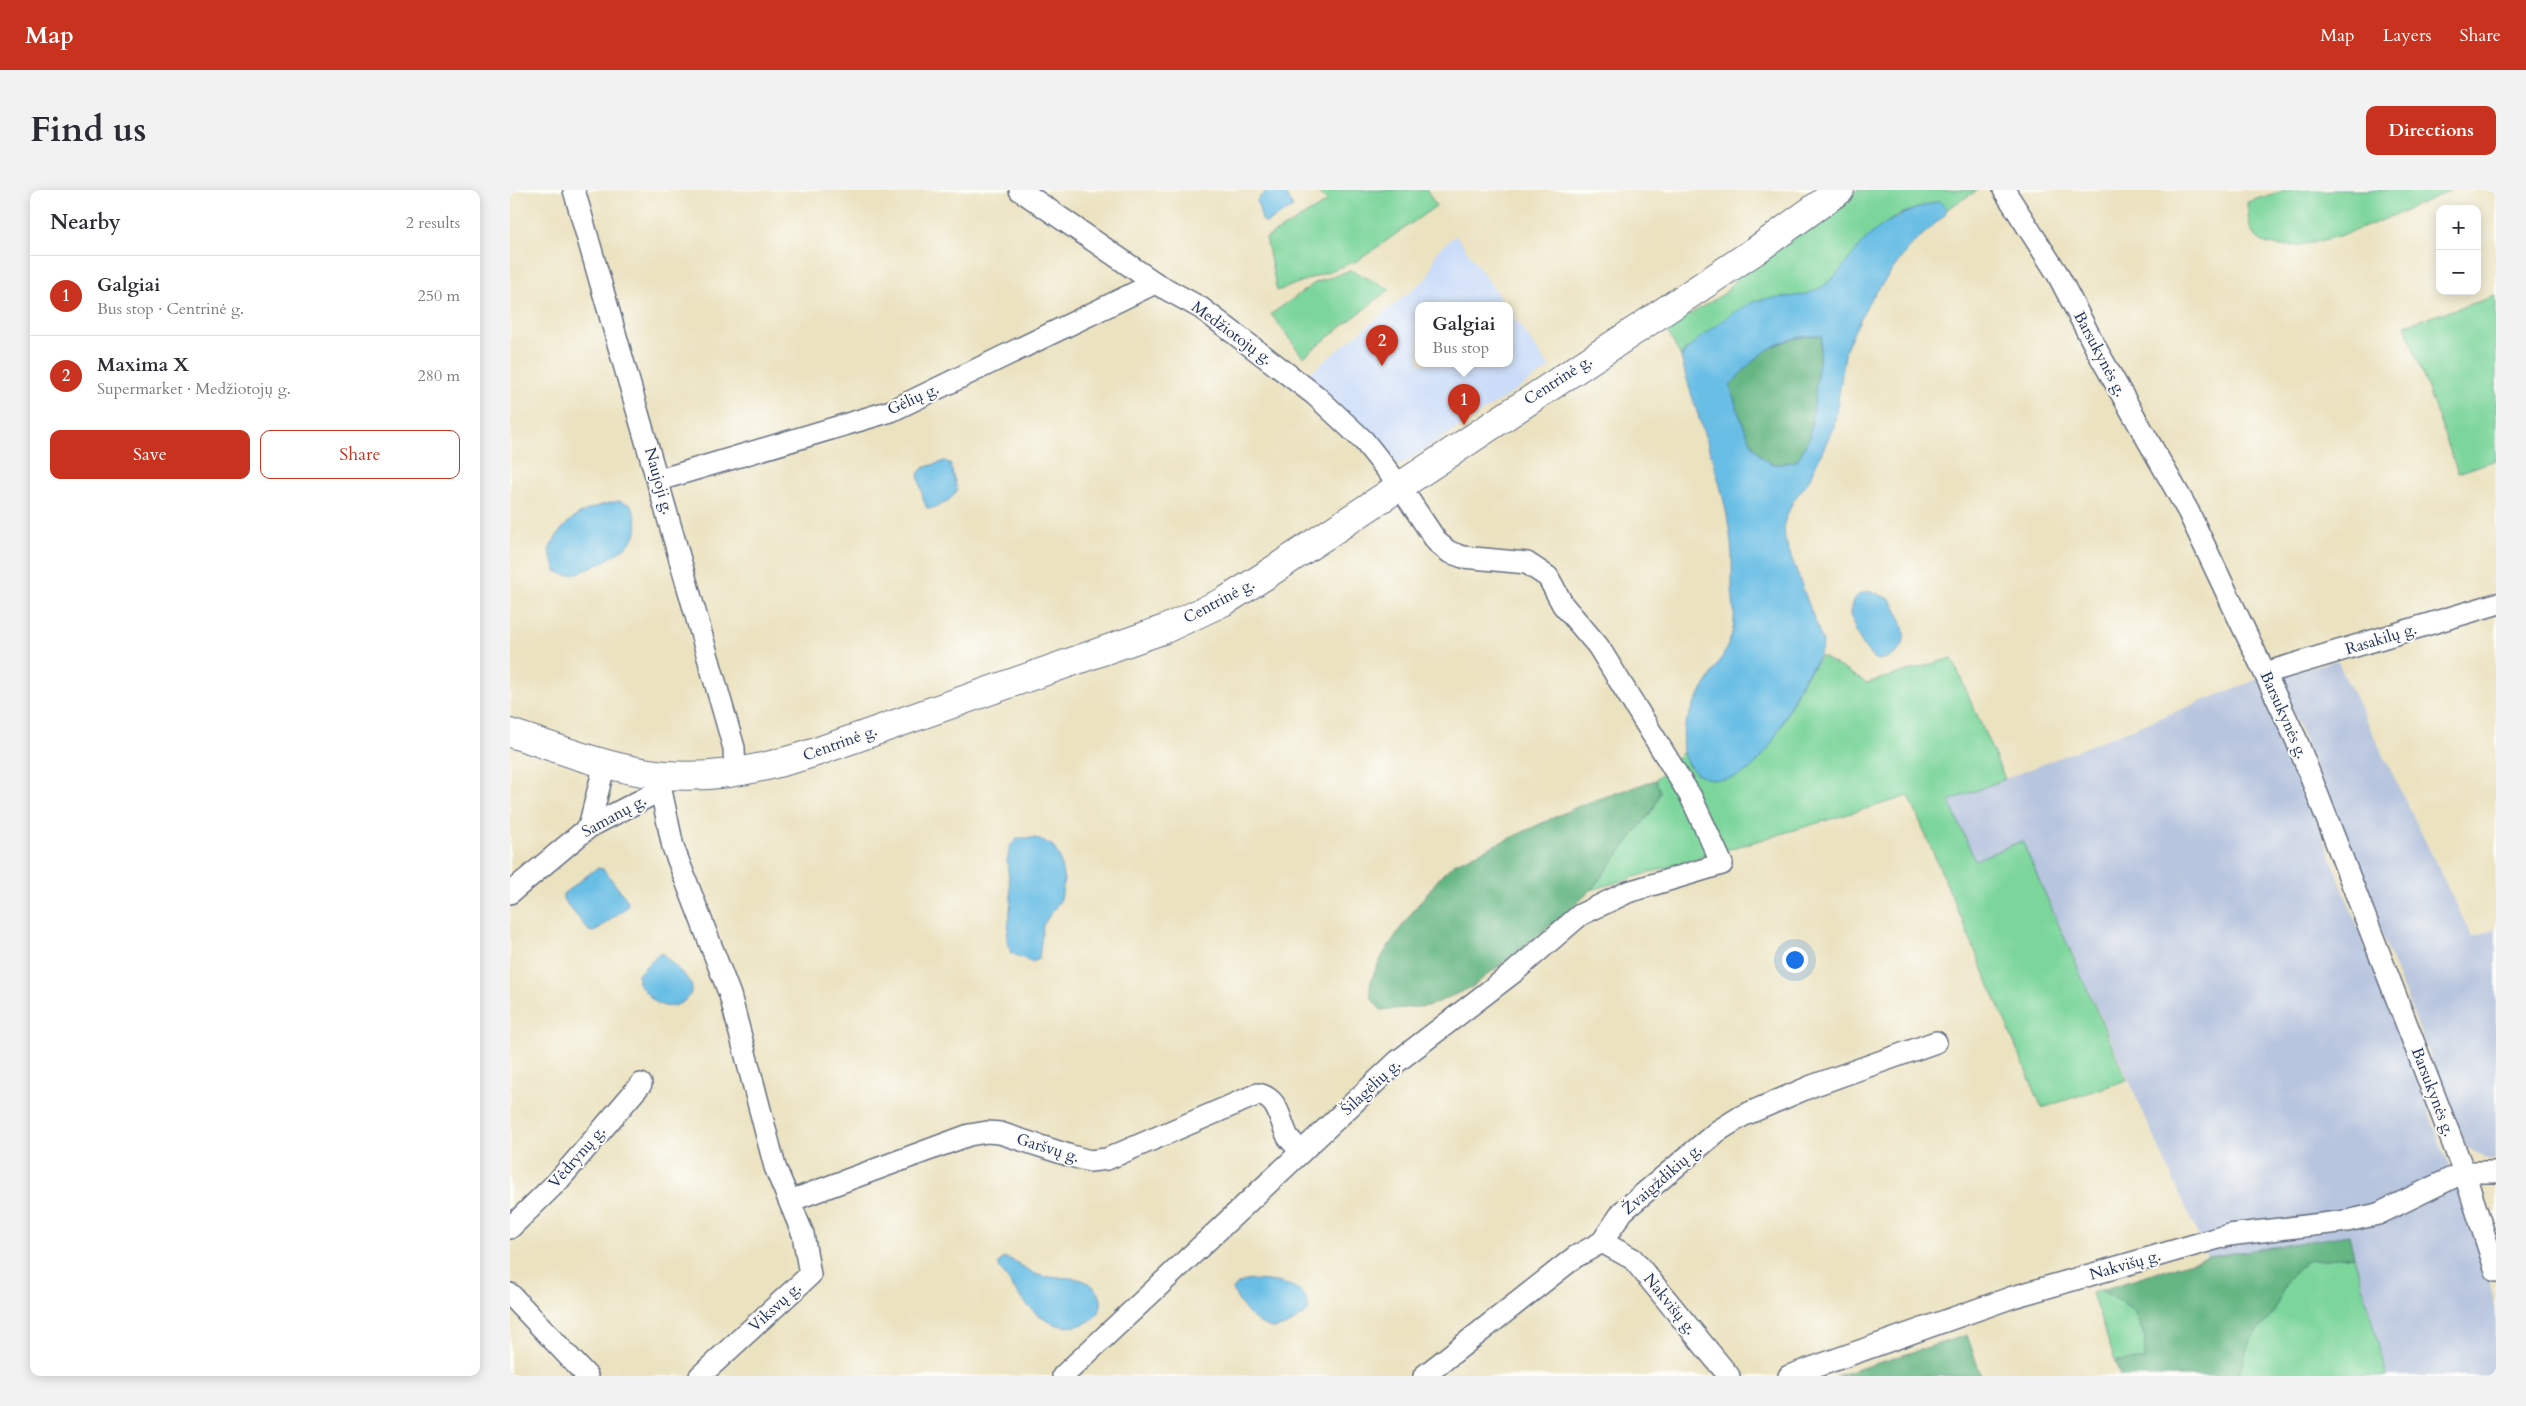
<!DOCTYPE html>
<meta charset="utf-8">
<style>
:root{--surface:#fff;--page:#f2f2f3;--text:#2b2b33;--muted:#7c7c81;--line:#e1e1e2;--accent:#c8321e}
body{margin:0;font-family:Cardo,serif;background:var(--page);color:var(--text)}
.controls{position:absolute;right:15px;top:15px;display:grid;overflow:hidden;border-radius:10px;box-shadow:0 2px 12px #0003}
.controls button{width:45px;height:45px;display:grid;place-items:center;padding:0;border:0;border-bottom:1px solid var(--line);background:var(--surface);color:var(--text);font:25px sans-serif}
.you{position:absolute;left:1284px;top:769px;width:18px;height:18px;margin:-12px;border:4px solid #fff;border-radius:50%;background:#1a73e8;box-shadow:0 0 0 8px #1a73e833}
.badge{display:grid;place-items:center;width:32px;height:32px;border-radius:50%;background:var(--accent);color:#fff;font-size:16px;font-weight:700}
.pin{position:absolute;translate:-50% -41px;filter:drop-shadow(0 1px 2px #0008)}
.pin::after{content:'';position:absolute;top:26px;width:18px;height:15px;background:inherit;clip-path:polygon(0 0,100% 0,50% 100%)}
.popup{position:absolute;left:905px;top:112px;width:98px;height:65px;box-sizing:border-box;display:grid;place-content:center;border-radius:10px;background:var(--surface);filter:drop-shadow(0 1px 4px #0005);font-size:16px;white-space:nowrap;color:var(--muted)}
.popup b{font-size:19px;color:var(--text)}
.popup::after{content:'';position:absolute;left:50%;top:100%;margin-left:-10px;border:10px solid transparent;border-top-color:var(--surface)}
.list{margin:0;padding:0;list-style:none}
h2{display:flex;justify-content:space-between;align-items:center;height:65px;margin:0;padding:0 20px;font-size:21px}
h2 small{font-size:16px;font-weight:400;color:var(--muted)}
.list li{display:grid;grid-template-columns:32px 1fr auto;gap:15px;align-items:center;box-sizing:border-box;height:80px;padding:0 20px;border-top:1px solid var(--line)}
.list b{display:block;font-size:19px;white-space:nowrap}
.list p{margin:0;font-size:16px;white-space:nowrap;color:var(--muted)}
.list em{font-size:16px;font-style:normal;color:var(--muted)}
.actions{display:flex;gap:10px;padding:15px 20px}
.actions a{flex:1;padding:11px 0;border:1px solid var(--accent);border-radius:10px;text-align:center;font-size:18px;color:var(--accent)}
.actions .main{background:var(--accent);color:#fff}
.map{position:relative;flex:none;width:1986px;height:1186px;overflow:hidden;border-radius:10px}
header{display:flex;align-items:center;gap:30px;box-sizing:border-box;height:70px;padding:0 25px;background:var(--accent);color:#fff}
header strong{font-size:24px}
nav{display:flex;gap:28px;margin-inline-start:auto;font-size:18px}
.intro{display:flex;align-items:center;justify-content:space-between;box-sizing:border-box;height:120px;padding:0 30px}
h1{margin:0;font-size:35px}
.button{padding:12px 22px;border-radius:10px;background:var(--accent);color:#fff;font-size:18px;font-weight:700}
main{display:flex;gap:30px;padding:0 30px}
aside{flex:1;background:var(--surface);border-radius:10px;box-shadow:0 2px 12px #0003}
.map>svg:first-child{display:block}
.built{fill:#cadcf9}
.industrial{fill:#b7c5de}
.green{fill:#7cd59b;stroke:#4c827c}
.forest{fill:#65b683;stroke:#407270}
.water{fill:#69bee5;stroke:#4276a2;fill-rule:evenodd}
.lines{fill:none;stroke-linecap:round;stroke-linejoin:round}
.minor-casing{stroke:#646e80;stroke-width:24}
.secondary-casing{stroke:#646e80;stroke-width:30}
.minor{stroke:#fff;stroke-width:21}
.secondary{stroke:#fff;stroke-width:28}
.labels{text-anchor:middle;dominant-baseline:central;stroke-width:4;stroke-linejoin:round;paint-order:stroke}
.street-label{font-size:16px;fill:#1b2f5e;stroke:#fdfcf7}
</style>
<header>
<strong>Map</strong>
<nav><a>Map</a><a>Layers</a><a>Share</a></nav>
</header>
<div class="intro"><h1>Find us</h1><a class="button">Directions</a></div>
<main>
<aside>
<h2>Nearby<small>2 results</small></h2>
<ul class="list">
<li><span class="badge">1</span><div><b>Galgiai</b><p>Bus stop · Centrinė g.</p></div><em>250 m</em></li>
<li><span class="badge">2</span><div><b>Maxima X</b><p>Supermarket · Medžiotojų g.</p></div><em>280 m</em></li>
</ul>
<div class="actions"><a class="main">Save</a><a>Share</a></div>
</aside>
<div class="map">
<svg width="1986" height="1186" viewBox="0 0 1986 1186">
<rect width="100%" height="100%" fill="#fdfcf7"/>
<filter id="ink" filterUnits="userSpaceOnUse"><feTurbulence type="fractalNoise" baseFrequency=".02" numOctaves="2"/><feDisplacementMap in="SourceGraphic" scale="10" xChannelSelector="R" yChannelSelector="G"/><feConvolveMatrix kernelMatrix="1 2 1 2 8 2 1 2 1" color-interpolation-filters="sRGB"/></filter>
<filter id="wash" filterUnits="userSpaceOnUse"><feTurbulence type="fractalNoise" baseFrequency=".0096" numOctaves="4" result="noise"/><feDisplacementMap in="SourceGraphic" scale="20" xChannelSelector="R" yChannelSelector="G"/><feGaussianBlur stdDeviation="1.12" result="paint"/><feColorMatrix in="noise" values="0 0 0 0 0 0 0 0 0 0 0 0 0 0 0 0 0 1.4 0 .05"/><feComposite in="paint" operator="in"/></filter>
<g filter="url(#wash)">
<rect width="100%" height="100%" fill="#ebe2c0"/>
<path class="built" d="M946,45l50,71h-87v58h90v-54l41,58 -150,97 -94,-89 122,-99 9,-26z"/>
<g class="industrial">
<path d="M1827,470l135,277 24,-9v232l-8,-1 -22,-12 -187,-471z"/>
<path d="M1751,488l156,402 71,194 8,38v64h-109l-38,-141 -141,22 -186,-415 -47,18 -26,-59z"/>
</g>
<g class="green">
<path d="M806,0h111l9,16 -77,54 -82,31 -11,-53 61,-36z"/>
<path d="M1347,0h121l-31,19 -8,-8 -41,14 -30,22 -30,38 -15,12 -19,9 -21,1 -98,53 -4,7 -15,-28 59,-36 14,-19z"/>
<path d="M1775,0h166c-37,16 -160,78 -194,48 -9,-8 -9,-24 -10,-36z"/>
<path d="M841,80l39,19 -87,68 -32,-43 44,-31z"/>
<path d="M1986,106v164l-38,13 -53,-148z"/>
<path d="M1311,466l46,27 85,-25 53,121 -56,22 26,59 47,-19 105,239 -85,28 -133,-312 -318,94 63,-82 6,-16 -5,-12 28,-28 6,15 91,-39 21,-44z"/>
<path d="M1844,1066l33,120h-149l12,-36 23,-26 14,-34 20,-19z"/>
<path d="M1591,1100l32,19 12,28 -1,23 -29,1 -23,-68z"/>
</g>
<g class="forest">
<path d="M1312,145l-12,102 -13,24c-7,1 -16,4 -23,3 -23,-4 -38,-59 -44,-78 27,-34 47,-48 92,-51z"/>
<path d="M1145,590l5,11 -6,17 -63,82 -22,21 -97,76 -43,19 -48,4c-5,-6 -11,-11 -11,-20 -1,-27 54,-93 72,-115l12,-11 127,-59z"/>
<path d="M1839,1045l5,21 -47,5 -20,19 -14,34 -23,26 -12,36h-118l-5,-15 29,-1 1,-23 -12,-28 -32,-19 107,-33z"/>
<path d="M1457,1145l14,40 -3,1h-142z"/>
</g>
<g class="water">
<path d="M757,0h17l9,17 -27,16 -4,-3 -5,-20z"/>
<path d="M1429,11l8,8 -2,6 -35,31 -42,57 -22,45 -12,78 -26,56 -15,19 -9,22 1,17 38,103c-3,18 -15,27 -23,42 -20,38 -38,105 -93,93 -11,-2 -22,-15 -24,-26 -7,-45 46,-85 51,-129 1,-11 -1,-23 -2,-34 0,-15 1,-31 -1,-46 -6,-63 -35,-124 -50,-186 10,-15 58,-51 75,-56 23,-6 46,-1 66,-14 20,-13 30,-35 46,-50 20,-19 46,-28 71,-36zM1312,146l-12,101 -13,24c-7,1 -16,4 -23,3 -23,-3 -38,-59 -44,-78 24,-30 51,-53 92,-50z"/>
<path d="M434,271l6,2 7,27c-4,9 -20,20 -30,18l-3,-6 -6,-28 5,-6z"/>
<path d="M109,311l12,4c4,9 8,20 4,30 -5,15 -53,41 -69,40 -3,0 -7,-3 -10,-4l-7,-21c16,-33 35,-42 70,-49z"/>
<path d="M1360,401l20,8c15,23 27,56 -13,61 -14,-8 -36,-50 -21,-63 3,-4 10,-5 14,-6z"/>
<path d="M508,648h17l17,7 7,11 5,24 -3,19 -18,26 -4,34 -7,3 -21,-9 -4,-12 4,-41 -4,-39 3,-15z"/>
<path d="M87,678l6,1 25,32 -1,6 -33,25 -5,-1 -26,-32v-5z"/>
<path d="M148,764h5l26,26 3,7c-1,8 -4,12 -11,16 -20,11 -31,-6 -43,-20v-9z"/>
<path d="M494,1068c12,1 22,13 34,17 16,5 38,-1 52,9 32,23 -11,62 -52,31 -16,-12 -27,-31 -39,-48v-5z"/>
<path d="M743,1090c20,1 58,3 55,31 -8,7 -25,19 -36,17 -17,-3 -33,-23 -39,-38 4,-8 12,-9 20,-10z"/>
</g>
</g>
<g filter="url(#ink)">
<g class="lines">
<g class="minor-casing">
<g id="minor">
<path d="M64,0l160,558 1,25"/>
<path d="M510,0l135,93 46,25 114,87 49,46 35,44 38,57 12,10 14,5 64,6 21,14 15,28 35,41 93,151 31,67 -94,28 -48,23 -66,57 -116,89 -335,315"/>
<path d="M1494,0l53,83 42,81 89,157 108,228 168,433 32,99"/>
<path d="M149,290l232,-69 264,-128"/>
<path d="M1755,483l231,-69"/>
<path d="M151,600l12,57 57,148 45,172 28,67 7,41 -110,101"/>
<path d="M79,637l16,-64"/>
<path d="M0,703l79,-66 72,-37 4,-12"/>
<path d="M280,1011l179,-66 18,-3 13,1 71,23 19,5 17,-2 151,-65c22,5 21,26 30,43 4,5 9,10 13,15"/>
<path d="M0,1038l49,-48 82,-96"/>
<path d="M1092,1052l31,17 96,117"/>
<path d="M0,1104l77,82"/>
<path d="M914,1186l151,-119 27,-15 21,-31 95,-80 24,-15 70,-30 124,-44"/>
<path d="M1279,1186l224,-79 216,-62 118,-14 31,-7 86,-42h32"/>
</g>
</g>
<g class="secondary-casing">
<path id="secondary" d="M0,543c42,13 84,30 127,38 62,12 121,0 179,-19l349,-123 60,-28 38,-24 492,-326 85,-61"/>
</g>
<use href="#minor" class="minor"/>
<use href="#secondary" class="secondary"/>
</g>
</g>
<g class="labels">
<g class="street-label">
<text transform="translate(722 143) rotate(36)">Medžiotojų g.</text>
<text transform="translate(1590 164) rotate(62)">Barsukynės g.</text>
<text transform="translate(1048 190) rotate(-33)">Centrinė g.</text>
<text transform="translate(403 209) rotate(-25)">Gėlių g.</text>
<text transform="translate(149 291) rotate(74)">Naujoji g.</text>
<text transform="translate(709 411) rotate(-28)">Centrinė g.</text>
<text transform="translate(1871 449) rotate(-17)">Rasakilų g.</text>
<text transform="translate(1774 525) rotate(66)">Barsukynės g.</text>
<text transform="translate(330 553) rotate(-20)">Centrinė g.</text>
<text transform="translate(104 626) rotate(-29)">Samanų g.</text>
<text transform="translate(861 897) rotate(-43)">Šilagėlių g.</text>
<text transform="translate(1923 902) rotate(69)">Barsukynės g.</text>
<text transform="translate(538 958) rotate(17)">Garšvų g.</text>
<text transform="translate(67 967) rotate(-49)">Vėdrynų g.</text>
<text transform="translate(1152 989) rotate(-41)">Žvaigždikių g.</text>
<text transform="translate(1615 1075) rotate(-16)">Nakvišų g.</text>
<text transform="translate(1160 1114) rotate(51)">Nakvišų g.</text>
<text transform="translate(265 1117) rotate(-43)">Viksvų g.</text>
</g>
</g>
</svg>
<div class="controls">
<button>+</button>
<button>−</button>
</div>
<div class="you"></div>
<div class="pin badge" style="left:954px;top:235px">1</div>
<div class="popup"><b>Galgiai</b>Bus stop</div>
<div class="pin badge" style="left:872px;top:176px">2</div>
</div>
</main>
